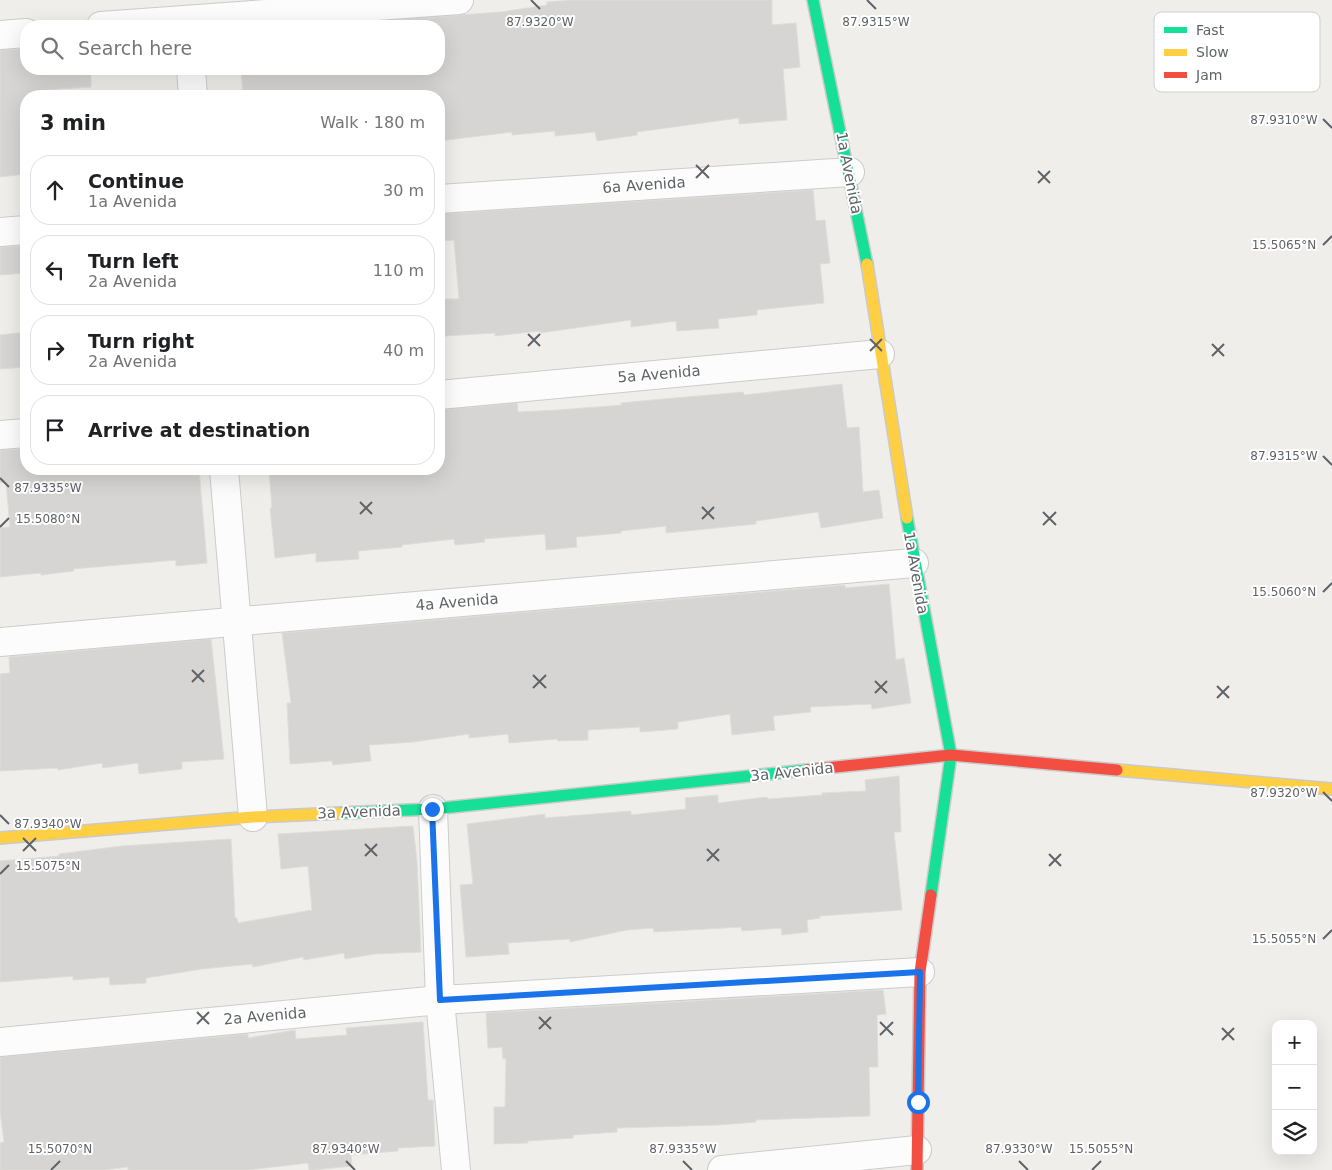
<!DOCTYPE html>
<meta charset="utf-8">
<style>
:root{--surface:#fff;--page:#f2f2f2;--text:#202124;--muted:#757577;--line:#e0e0e0}
body{margin:0;font-family:"DejaVu Sans",sans-serif;background:var(--page);color:var(--text)}
.controls{position:absolute;right:15px;bottom:15px;display:grid;overflow:hidden;border-radius:10px;box-shadow:0 5px 20px #0002}
.controls button{width:45px;height:45px;display:grid;place-items:center;padding:0;border:0;border-bottom:1px solid var(--line);background:var(--surface);color:var(--text);font:25px sans-serif}
.stop{position:absolute;width:15px;height:15px;margin:-11px;border:4px solid #1a73e8;border-radius:50%;background:#fff}
.stop.end{background:#1a73e8;border-color:#fff;box-shadow:0 1px 5px #0008}
.list{margin:0;padding:0;list-style:none}
h2{display:flex;justify-content:space-between;align-items:center;height:65px;margin:0;padding:0 20px;font-size:21px}
h2 small{font-size:16px;font-weight:400;color:var(--muted)}
.list li{display:grid;grid-template-columns:32px 1fr auto;gap:15px;align-items:center;box-sizing:border-box;height:70px;margin:0 10px 10px;padding:0 10px;border:1px solid var(--line);border-radius:20px}
.list b{display:block;font-size:19px;white-space:nowrap}
.list p{margin:0;font-size:16px;white-space:nowrap;color:var(--muted)}
.list em{font-size:16px;font-style:normal;color:var(--muted)}
.icon{flex:none;width:28px;height:28px;fill:none;stroke:currentColor;stroke-width:2;stroke-linecap:round;stroke-linejoin:round}
.map{position:relative;flex:none;width:1332px;height:1170px;overflow:hidden}
.search{position:absolute;background:var(--surface);box-shadow:0 5px 20px #0002;left:20px;top:20px;width:425px;height:55px;display:flex;align-items:center;gap:12px;box-sizing:border-box;padding:0 18px;border-radius:20px;color:var(--muted);font-size:19px}
.panel{position:absolute;background:var(--surface);box-shadow:0 5px 20px #0002;left:20px;top:90px;width:425px;height:385px;border-radius:20px}
.map>svg:first-child{display:block}
.building{fill:#d6d5d3;stroke:#deddd9}
.lines{fill:none;stroke-linecap:round;stroke-linejoin:round}
.street-casing{stroke:#cbcccc;stroke-width:30}
.fast-casing{stroke:#cacacb;stroke-width:14}
.slow-casing{stroke:#cacacb;stroke-width:14}
.jam-casing{stroke:#cacacb;stroke-width:14}
.street{stroke:#fdfcfc;stroke-width:28}
.fast{stroke:#16e098;stroke-width:11}
.slow{stroke:#ffcf43;stroke-width:11}
.jam{stroke:#f24e42;stroke-width:11}
.route{stroke:#1a73e8;stroke-width:6}
.ticks{fill:none;stroke:#5f6368;stroke-width:2}
.labels{text-anchor:middle;dominant-baseline:central;stroke-width:4;stroke-linejoin:round;paint-order:stroke}
.street-label{font-size:15px;fill:#5f6368;stroke:#fff}
.key{fill:#fff;stroke:#cfd0d2;stroke-width:1}
.key-label{font-size:14px;fill:#5f6368}
.ticks-label{font-size:12px;text-anchor:middle;fill:#5f6368;stroke:#fff;stroke-width:4;stroke-linejoin:round;paint-order:stroke}
</style>
<div class="map">
<svg width="1332" height="1170" viewBox="0 0 1332 1170">
<rect width="100%" height="100%" fill="#efeeea"/>
<g class="building">
<path d="M572,0h200v25l24,-2 4,44 -17,2 4,51 -48,4v-6l-102,14v3l-40,6 -2,-9 -40,4v-5l-43,4v-3l-73,9v-45h-196l-2,-27h198v-43h-126l188,-14 46,-7v-3z"/>
<path d="M26,49v20h65v18l-49,3v6h-16v78l-26,3v-127z"/>
<path d="M813,190l3,31 9,-1 5,43 -10,1 4,39 -67,7v5l-39,4 1,9 -42,3 -1,-10 -45,6v-7l-91,13v-2l-45,5v-3l-50,3 -1,-37h15l-5,-59 -15,1v-27z"/>
<path d="M26,246v27l-26,2v-28z"/>
<path d="M26,332v35l-26,2v-34z"/>
<path d="M842,384l5,44 12,-1 4,65 16,-2 4,28 -62,10 -3,-16 -62,9v3l-90,9v-7l-45,5v2l-45,4 1,10 -31,3 -1,-16 -61,5 1,3 -30,3 -1,-6 -52,6v2l-44,4 1,8 -43,3v-9l-41,5 -5,-50h2l-3,-39h170v-59l78,-7 1,9 40,-2 64,-5 -1,-2 31,-3 91,-8 1,3z"/>
<path d="M26,449v20h173l8,94 -31,3v-6l-103,9 1,2 -33,4v-2l-41,4v-49l10,-1 -4,-45 -6,1v-33z"/>
<path d="M889,584l7,76 8,-2 7,45 -39,6 -1,-5 -61,3 1,5 -38,4 2,14 -43,5 -2,-21 -52,8v7l-38,3v-5l-52,3v10l-30,1 -1,-2 -48,4 -1,-9 -39,4v-4l-56,8 -44,3 2,16 -38,4 -1,-4 -42,3 -3,-61h4l-9,-70 563,-48v3z"/>
<path d="M211,639l13,120 -42,3v7l-43,5 -1,-11 -35,5 -1,-5 -44,7v-2l-58,3v-97l10,-1 -1,-16z"/>
<path d="M899,776l2,56h-7l8,78 -82,6v2l-13,2 1,12 -26,3 -1,-7 -39,3 -1,-4 -87,5 -1,-4 -26,2 -57,12v-3l-62,4 1,11 -43,3 -6,-72 13,-1 -6,-60 78,-10v4l86,-7v4l55,-6 -1,-11 33,-3v8l48,-6 3,2 53,-4v-2l44,-2 -1,-11z"/>
<path d="M413,826l4,36 4,90 -47,2 -29,5 -1,-6 -40,7 -1,-3 -50,10 -1,-3 -50,5 -56,9v5l-36,2 -1,-8 -36,3v-4l-73,6v-121l59,-5v-2l63,-8 109,-7 4,79h2l1,5 74,-13 -4,-44 -27,3 -3,-35z"/>
<path d="M883,990l3,24 -9,1 1,52h-9l1,49 -114,4v2l-38,3 -101,3v4l-44,3v3l-45,3v2l-34,1v-37h11l1,-49 -3,1 -1,-12 -14,1 -2,-35z"/>
<path d="M423,1022l5,78h5l2,46 -37,2v3l-47,4 1,11 -38,4h-5l-1,-7 -60,7h-120v-3l-24,3h-104v-27l4,-1 -4,-31v-54l237,-22 11,-1v4l47,-8 1,9 51,-4 -1,-7z"/>
</g>
<g class="lines">
<g class="street-casing">
<g id="street">
<path d="M101,26l358,-26"/>
<path d="M0,35l26,-2"/>
<path d="M191,69l2,27"/>
<path d="M439,199l411,-27"/>
<path d="M0,232l26,-2"/>
<path d="M439,395l441,-41"/>
<path d="M0,435l26,-2"/>
<path d="M224,469l29,348"/>
<path d="M0,642l914,-79"/>
<path d="M433,809l7,191 16,170"/>
<path d="M0,1042l440,-42 480,-28"/>
<path d="M722,1170l195,-20"/>
</g>
</g>
<g class="fast-casing">
<g id="fast">
<path d="M813,0l54,264"/>
<path d="M907,518l44,237 -20,140"/>
<path d="M340,813l93,-4 374,-39"/>
</g>
</g>
<g class="slow-casing">
<g id="slow">
<path d="M867,264l40,254"/>
<path d="M1117,770l215,19"/>
<path d="M0,838l253,-21 87,-4"/>
</g>
</g>
<g class="jam-casing">
<g id="jam">
<path d="M807,770l144,-15 166,15"/>
<path d="M917,1170l3,-198 11,-77"/>
</g>
</g>
<use href="#street" class="street"/>
<use href="#fast" class="fast"/>
<use href="#slow" class="slow"/>
<use href="#jam" class="jam"/>
</g>
<g class="lines">
<path class="route" d="M432,809l8,191 480,-28 -2,130"/>
</g>
<path class="ticks" d="M531,0l9,9M867,0l9,9M1323,119l9,9M696,165l13,13M1038,171l12,12M696,178l13,-13M1038,183l12,-12M1323,245l9,-9M528,334l12,12M870,339l12,12M1212,344l12,12M528,346l12,-12M870,351l12,-12M1212,356l12,-12M1323,456l9,9M0,478l9,9M360,502l12,12M702,507l12,12M1043,512l13,13M360,514l12,-12M702,519l12,-12M1043,525l13,-13M0,527l9,-9M1323,592l9,-9M192,670l12,12M533,675l13,13M875,681l12,12M192,682l12,-12M1217,686l12,12M533,688l13,-13M875,693l12,-12M1217,698l12,-12M1323,792l9,9M0,815l9,9M23,838l13,13M365,844l12,12M707,849l12,12M23,851l13,-13M1049,854l12,12M365,856l12,-12M707,861l12,-12M1049,866l12,-12M0,874l9,-9M1323,939l9,-9M197,1012l12,12M539,1017l12,12M880,1022l13,13M197,1024l12,-12M1222,1028l12,12M539,1029l12,-12M880,1035l13,-13M1222,1040l12,-12M346,1161l9,9M683,1161l9,9M1019,1161l9,9M51,1170l9,-9M1092,1170l9,-9"/>
<g class="labels">
<g class="street-label">
<text transform="translate(849 173) rotate(79)">1a Avenida</text>
<text transform="translate(644 185) rotate(-4)">6a Avenida</text>
<text transform="translate(659 374) rotate(-5)">5a Avenida</text>
<text transform="translate(916 573) rotate(80)">1a Avenida</text>
<text transform="translate(457 602) rotate(-5)">4a Avenida</text>
<text transform="translate(792 772) rotate(-6)">3a Avenida</text>
<text transform="translate(359 812) rotate(-2)">3a Avenida</text>
<text transform="translate(265 1016) rotate(-5)">2a Avenida</text>
</g>
</g>
<rect x="1154" y="12" width="166" height="80" rx="8" class="key"/>
<rect x="1164" y="27" width="23" height="6" fill="#16e098"/>
<rect x="1164" y="49" width="23" height="7" fill="#ffcf43"/>
<rect x="1164" y="72" width="23" height="6" fill="#f24e42"/>
<g class="key-label">
<text x="1196" y="35">Fast</text>
<text x="1196" y="57">Slow</text>
<text x="1196" y="80">Jam</text>
</g>
<g class="ticks-label">
<text x="540" y="26">87.9320°W</text>
<text x="876" y="26">87.9315°W</text>
<text x="1284" y="124">87.9310°W</text>
<text x="1284" y="249">15.5065°N</text>
<text x="1284" y="460">87.9315°W</text>
<text x="48" y="492">87.9335°W</text>
<text x="48" y="523">15.5080°N</text>
<text x="1284" y="596">15.5060°N</text>
<text x="1284" y="797">87.9320°W</text>
<text x="48" y="828">87.9340°W</text>
<text x="48" y="870">15.5075°N</text>
<text x="1284" y="943">15.5055°N</text>
<text x="60" y="1153">15.5070°N</text>
<text x="1101" y="1153">15.5055°N</text>
<text x="346" y="1153">87.9340°W</text>
<text x="683" y="1153">87.9335°W</text>
<text x="1019" y="1153">87.9330°W</text>
</g>
</svg>
<div class="controls">
<button>+</button>
<button>−</button>
<button><svg class="icon" aria-label="layers" viewBox="0 0 24 24"><path d="M12 4l9 5-9 5-9-5zM3 14l9 5 9-5"/></svg></button>
</div>
<div class="stop" style="left:918px;top:1102px"></div>
<div class="stop end" style="left:432px;top:809px"></div>
<div class="search"><svg class="icon" aria-label="search" viewBox="0 0 24 24"><circle cx="10" cy="10" r="6"/><path d="M15 15l6 6"/></svg>Search here</div>
<section class="panel">
<h2>3 min<small>Walk · 180 m</small></h2>
<ul class="list">
<li><svg class="icon" aria-label="ahead" viewBox="0 0 24 24"><path d="M12 20V5M6 11l6-6 6 6"/></svg><div><b>Continue</b><p>1a Avenida</p></div><em>30 m</em></li>
<li><svg class="icon" aria-label="left" viewBox="0 0 24 24"><path d="M17 20v-9H6M10 6l-5 5 5 5"/></svg><div><b>Turn left</b><p>2a Avenida</p></div><em>110 m</em></li>
<li><svg class="icon" aria-label="right" viewBox="0 0 24 24"><path d="M7 20v-9h11M14 6l5 5-5 5"/></svg><div><b>Turn right</b><p>2a Avenida</p></div><em>40 m</em></li>
<li><svg class="icon" aria-label="arrive" viewBox="0 0 24 24"><path d="M6 21V4h12l-3 4 3 4H6"/></svg><div><b>Arrive at destination</b></div></li>
</ul>
</section>
</div>
